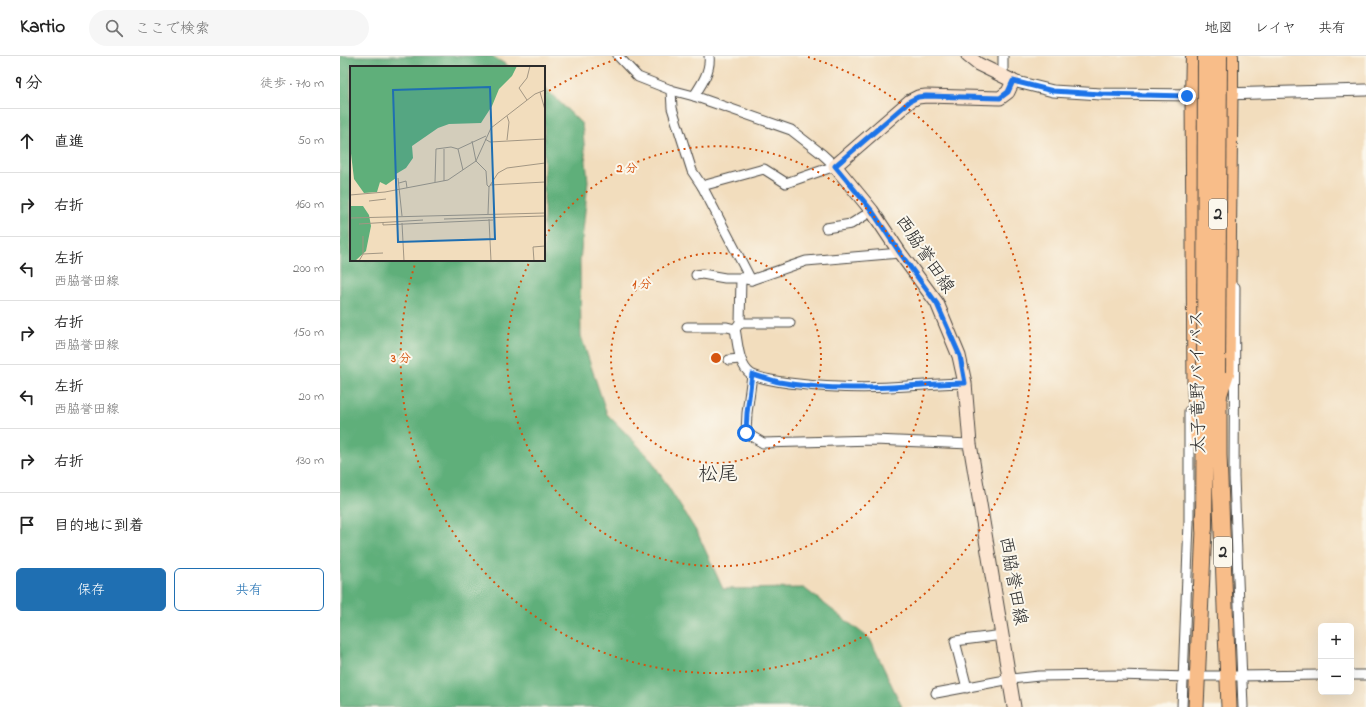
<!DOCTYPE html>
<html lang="ja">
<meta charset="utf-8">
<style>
:root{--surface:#fff;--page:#f6f6f6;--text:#222;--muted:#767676;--line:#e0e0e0;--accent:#1f6fb2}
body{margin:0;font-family:"Indie Flower","Klee One",sans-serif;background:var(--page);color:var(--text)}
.controls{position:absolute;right:12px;bottom:12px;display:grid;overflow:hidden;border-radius:6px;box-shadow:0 4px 16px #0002}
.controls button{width:36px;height:36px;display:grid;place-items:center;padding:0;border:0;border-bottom:1px solid var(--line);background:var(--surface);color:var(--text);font:20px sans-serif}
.stop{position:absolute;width:12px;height:12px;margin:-9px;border:3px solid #1a73e8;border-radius:50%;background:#fff}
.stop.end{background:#1a73e8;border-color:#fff;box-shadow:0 1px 4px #0008}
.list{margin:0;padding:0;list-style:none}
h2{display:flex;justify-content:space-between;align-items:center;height:52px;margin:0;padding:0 16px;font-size:17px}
h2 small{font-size:13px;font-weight:400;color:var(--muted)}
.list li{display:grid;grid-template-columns:26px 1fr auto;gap:12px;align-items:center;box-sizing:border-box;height:64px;padding:0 16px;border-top:1px solid var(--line)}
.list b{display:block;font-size:15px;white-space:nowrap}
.list p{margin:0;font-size:13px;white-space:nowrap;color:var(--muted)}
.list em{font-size:13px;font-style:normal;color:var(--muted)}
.actions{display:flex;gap:8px;padding:12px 16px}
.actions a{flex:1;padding:9px 0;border:1px solid var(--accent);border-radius:6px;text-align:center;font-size:14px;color:var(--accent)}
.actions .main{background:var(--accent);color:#fff}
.icon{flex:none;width:22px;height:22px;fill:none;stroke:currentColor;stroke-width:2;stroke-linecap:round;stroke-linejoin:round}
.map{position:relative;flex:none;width:1026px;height:651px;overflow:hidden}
header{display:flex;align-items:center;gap:24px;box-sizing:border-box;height:56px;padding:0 20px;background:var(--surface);border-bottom:1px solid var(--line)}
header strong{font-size:19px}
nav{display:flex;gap:22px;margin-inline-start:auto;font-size:14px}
.search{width:280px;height:36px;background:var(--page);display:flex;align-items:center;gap:10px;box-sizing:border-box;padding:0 14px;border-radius:22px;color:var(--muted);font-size:15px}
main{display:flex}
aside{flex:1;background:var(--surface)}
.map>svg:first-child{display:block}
.forest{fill:#5faf7a;stroke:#456d52}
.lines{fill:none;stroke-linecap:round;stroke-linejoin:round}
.minor-casing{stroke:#494641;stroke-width:11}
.tertiary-casing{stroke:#494641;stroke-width:13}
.secondary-casing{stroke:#494641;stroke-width:15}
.trunk-casing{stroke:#494641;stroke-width:17}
.motorway-casing{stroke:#494641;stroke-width:18}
.minor{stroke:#fff;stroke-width:9}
.tertiary{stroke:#fff;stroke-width:11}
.secondary{stroke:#fce5d0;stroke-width:13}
.trunk{stroke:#f8bd89;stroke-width:15}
.motorway{stroke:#f8bd89;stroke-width:16}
.motorway-bridge-casing{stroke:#494641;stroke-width:18;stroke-linecap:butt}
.motorway-bridge{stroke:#f8bd89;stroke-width:16}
.route{stroke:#1a73e8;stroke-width:5}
.ring{fill:none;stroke:#d5540f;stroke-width:2;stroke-dasharray:2 4}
.labels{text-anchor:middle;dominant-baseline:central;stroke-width:4;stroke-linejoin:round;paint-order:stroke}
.shield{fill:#fbf7ec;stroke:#696865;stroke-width:1}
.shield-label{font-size:17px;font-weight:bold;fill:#2b2b2b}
.street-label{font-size:18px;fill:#2b2b2b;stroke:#fbf7ec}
.quarter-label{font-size:20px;fill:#2b2b2b;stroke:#fbf7ec}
.inset-road{fill:none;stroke:#a29683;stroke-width:1}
.view{fill:#1f6fb2;fill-opacity:0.15;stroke:#1f6fb2;stroke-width:2}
.inset-edge{fill:none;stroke:#2b2b2b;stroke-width:2}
.centre{fill:#d5540f;stroke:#fbf7ec;stroke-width:2}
.ring-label{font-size:12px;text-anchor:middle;font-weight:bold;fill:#d5540f;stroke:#fbf7ec;stroke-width:4;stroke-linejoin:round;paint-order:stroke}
</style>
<header>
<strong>Kartio</strong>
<div class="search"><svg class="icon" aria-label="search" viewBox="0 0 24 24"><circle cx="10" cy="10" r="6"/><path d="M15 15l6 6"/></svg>ここで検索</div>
<nav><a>地図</a><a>レイヤ</a><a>共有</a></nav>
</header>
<main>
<aside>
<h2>9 分<small>徒歩 · 710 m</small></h2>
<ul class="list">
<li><svg class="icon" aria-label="ahead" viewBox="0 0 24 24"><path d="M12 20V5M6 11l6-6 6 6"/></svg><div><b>直進</b></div><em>50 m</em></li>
<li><svg class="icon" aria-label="right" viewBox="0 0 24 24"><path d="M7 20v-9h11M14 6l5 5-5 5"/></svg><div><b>右折</b></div><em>160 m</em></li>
<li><svg class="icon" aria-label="left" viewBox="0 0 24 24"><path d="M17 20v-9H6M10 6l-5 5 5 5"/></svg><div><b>左折</b><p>西脇誉田線</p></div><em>200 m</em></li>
<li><svg class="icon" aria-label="right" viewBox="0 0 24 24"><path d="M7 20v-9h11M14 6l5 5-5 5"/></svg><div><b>右折</b><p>西脇誉田線</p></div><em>150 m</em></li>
<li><svg class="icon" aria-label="left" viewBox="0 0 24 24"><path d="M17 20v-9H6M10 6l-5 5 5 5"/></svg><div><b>左折</b><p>西脇誉田線</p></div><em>20 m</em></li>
<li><svg class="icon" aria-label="right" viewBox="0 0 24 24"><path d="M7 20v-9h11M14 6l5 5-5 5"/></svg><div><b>右折</b></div><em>130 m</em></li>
<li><svg class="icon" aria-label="arrive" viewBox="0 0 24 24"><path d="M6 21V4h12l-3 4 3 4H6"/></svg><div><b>目的地に到着</b></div></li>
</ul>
<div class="actions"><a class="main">保存</a><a>共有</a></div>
</aside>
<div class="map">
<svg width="1026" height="651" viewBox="0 0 1026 651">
<rect width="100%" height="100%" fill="#fbf7ec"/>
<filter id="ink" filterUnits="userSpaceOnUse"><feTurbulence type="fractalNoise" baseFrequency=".025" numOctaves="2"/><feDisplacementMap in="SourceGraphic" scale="8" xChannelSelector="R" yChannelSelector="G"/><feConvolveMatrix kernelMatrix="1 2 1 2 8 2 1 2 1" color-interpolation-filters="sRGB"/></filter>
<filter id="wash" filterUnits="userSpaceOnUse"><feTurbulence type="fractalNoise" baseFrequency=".012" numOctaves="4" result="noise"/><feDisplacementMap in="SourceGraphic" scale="16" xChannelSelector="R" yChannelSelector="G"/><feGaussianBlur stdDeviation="0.9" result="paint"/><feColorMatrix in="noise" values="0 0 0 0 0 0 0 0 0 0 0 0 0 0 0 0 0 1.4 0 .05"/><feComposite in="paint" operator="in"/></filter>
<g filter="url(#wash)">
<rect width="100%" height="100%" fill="#f2ddbd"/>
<path class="forest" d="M0,0h152l18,11h-159v193h193v-173l38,37 6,57 -8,80 1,75 26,78 43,44 48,76 25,55 81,-1 66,51 32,68h-562z"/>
</g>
<g filter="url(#ink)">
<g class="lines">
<g class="minor-casing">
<g id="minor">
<path d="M278,0l20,21 33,13 23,6 97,34 31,24 13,12 -49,17 -22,-14 -62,17"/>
<path d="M663,0v20"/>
<path d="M331,34l1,18 20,63 10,15 49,94"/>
<path d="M354,40c8,-12 17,-26 15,-40"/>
<path d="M486,172l25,-4 21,-13"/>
<path d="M560,197l-94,8 -55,19 -10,-2 -1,45 -5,6c3,14 3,36 16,45 7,4 29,8 38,9 40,5 79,6 118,3 20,-1 39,-3 58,-3"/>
<path d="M356,219l6,-1 23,4h16"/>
<path d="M895,231l-1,190 9,230"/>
<path d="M400,267h50"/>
<path d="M347,271h40l8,2"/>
<path d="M389,304l11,-1"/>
<path d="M412,319l-5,38 -1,20 17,10 111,-3 96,4"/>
<path d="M1011,619h15"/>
<path d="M864,620h18"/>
<path d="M896,620l85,-1"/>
<path d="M627,632l-12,-47 48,-6"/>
<path d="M596,637l75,-14 28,-3 78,-1 72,2"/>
<path d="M842,651l7,-185v-111"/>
</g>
</g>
<g class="tertiary-casing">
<g id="tertiary">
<path d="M673,25l40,10 48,3 99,1"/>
<path d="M883,38l143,-4"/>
</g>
</g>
<g class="secondary-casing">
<path id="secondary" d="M628,0l10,8 35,17 -5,11 -8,6 -74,-2 -8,1 -8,4 -75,65 37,45 28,42 37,50 22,53 6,27 5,61 44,263"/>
</g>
<g class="trunk-casing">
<g id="trunk">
<path d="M853,40l2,296 3,46"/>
<path d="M856,651l8,-178 -1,-13"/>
<path d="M889,651l-10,-252v-59l8,-24 3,-278"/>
</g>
</g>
<g class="motorway-casing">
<g id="motorway">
<path d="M890,0v38"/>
<path d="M853,40l1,-40"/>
<path d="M877,316l2,24"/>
<path d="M864,473l1,-157"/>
</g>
</g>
<use href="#minor" class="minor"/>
<use href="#tertiary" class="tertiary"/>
<use href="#secondary" class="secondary"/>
<use href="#trunk" class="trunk"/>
<use href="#motorway" class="motorway"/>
<g class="motorway-bridge-casing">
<g id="motorway-bridge">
<path d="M865,316l1,-316"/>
<path d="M877,316l2,-316"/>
</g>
</g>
<use href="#motorway-bridge" class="motorway-bridge"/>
</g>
</g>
<g class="lines" filter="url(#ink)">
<path class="route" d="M406,377l1,-20 5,-39c9,3 18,6 27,8 41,8 86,7 128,4 19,-1 38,-3 58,-3l-5,-27 -23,-52 -37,-51 -28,-42 -37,-45 75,-65 8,-4 8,-1 74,2 8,-6 5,-11 40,10 48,3 86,2"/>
</g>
<g class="ring">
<circle cx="376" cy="302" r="105"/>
<path d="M205 180A210 210 0 1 1 190 205"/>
<path d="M204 38A315 315 0 0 1 284 1M468 1A315 315 0 1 1 76 205"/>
</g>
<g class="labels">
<g class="shield">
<rect x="869" y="143" width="18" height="30" rx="3"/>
<rect x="874" y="481" width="18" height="30" rx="3"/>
</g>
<g class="shield-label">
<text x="878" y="158">2</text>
<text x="883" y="496">2</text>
</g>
<g class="street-label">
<text transform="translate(584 199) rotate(56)">西脇誉田線</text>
<text transform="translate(859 326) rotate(-91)">太子竜野バイパス</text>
<text transform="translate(672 525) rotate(80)">西脇誉田線</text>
</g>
<g class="quarter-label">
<text x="378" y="419">松尾</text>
</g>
</g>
<g transform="translate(10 10)">
<rect width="195" height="195" fill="#f2ddbd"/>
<path d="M0,0h167l-5,10 -13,13 -7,17 -11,17 -32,1 -11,4 -26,18 1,12 -7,10 -10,6v4l-10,7 -6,-3 -3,10 -13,1 -10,-14 -4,-34zM0,140h13l6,9 2,11 -5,25 -11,10h-5z" fill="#5faf7a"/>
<path class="inset-road" d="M190,26l5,18M177,34l-8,-12 8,-10 3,-12M157,50l2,6 -2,18M135,73l5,3 55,-3M122,75l4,20M108,83l5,21M126,95l15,-33 44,-34 10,-4M48,112l4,38M94,115v-32M85,116l1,-33 15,-2 7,2 28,-13M49,117l7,-2 1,7M140,119l55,-3M139,121l9,-14 9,-5 38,-5M0,129l35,-3 63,-12 28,-19 10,10 1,14 2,2M19,135l17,-2M138,148l1,-27M0,152l195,-5M94,153l101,-3M139,153l2,42M33,156v3l110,-5M52,157l2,38M9,158l64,-4M13,170v18M9,195l4,-7 20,-1M184,195l-1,-14 12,-1"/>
<path class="view" d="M140,21l5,152 -97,3 -5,-152z"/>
<rect width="195" height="195" class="inset-edge"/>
</g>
<circle cx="376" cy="302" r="6" class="centre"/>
<g class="ring-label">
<text x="287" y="116">2 分</text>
<text x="302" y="232">1 分</text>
<text x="61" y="306">3 分</text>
</g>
</svg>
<div class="controls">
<button>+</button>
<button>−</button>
</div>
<div class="stop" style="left:406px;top:377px"></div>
<div class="stop end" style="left:847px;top:40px"></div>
</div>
</main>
